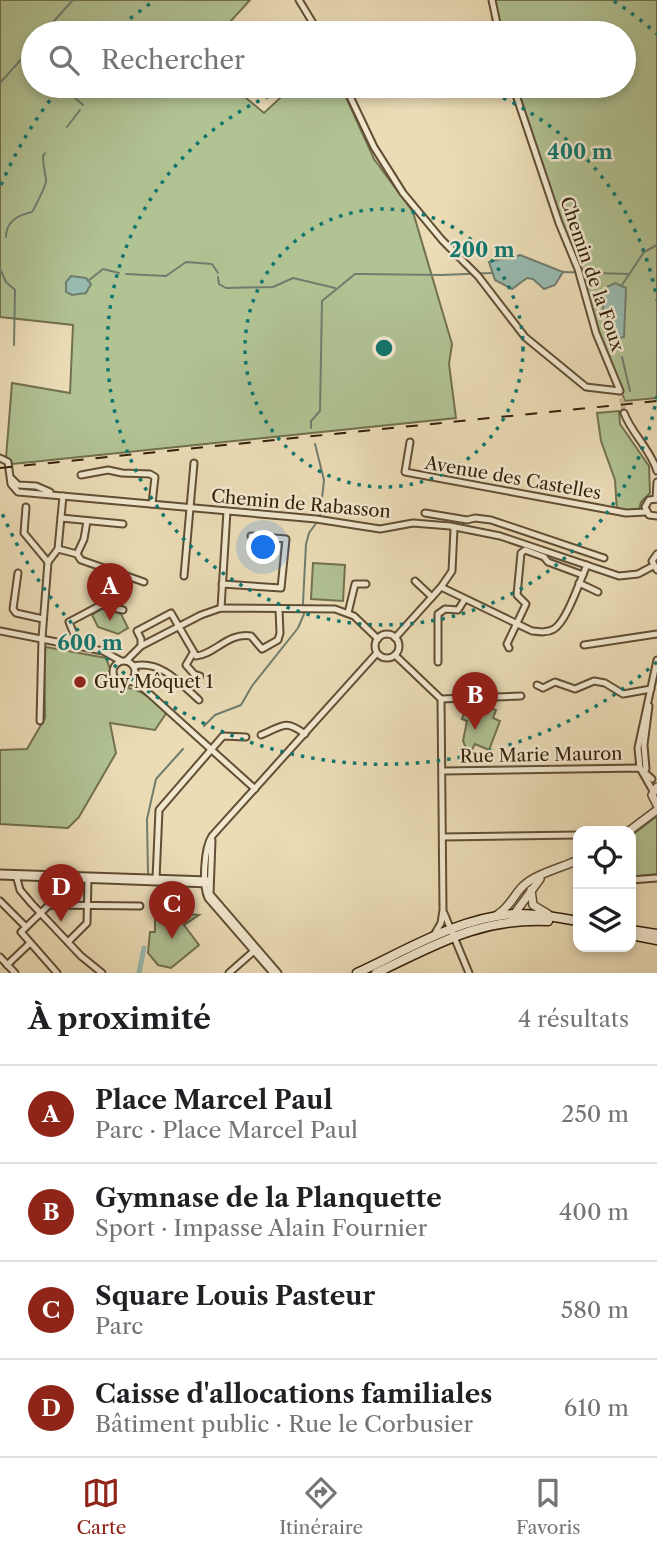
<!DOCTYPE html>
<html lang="fr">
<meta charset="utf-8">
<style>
:root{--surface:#fff;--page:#f6f6f6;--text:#202124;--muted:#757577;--line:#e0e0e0;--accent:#8f2418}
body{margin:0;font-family:"Libre Caslon Text",serif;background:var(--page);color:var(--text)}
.controls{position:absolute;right:21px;bottom:21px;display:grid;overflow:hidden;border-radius:14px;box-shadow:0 4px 10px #0003}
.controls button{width:63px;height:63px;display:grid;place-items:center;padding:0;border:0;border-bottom:2px solid var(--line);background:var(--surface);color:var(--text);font:35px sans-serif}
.you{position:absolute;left:264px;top:548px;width:24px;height:24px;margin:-18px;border:5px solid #fff;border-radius:50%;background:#1a73e8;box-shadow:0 0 0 10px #1a73e833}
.badge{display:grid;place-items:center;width:46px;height:46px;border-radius:50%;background:var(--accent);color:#fff;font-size:23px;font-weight:700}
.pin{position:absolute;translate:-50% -58px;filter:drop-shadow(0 2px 4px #0008)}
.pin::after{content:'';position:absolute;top:37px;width:24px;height:21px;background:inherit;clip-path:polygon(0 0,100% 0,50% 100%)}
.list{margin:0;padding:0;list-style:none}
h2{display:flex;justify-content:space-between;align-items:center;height:91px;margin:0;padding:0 28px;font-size:30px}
h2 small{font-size:23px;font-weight:400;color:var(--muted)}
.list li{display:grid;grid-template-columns:46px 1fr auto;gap:21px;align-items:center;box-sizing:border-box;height:98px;padding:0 28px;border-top:2px solid var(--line)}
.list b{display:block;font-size:26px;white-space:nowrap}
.list p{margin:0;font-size:23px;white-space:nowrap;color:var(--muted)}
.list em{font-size:23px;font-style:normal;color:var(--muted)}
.icon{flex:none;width:38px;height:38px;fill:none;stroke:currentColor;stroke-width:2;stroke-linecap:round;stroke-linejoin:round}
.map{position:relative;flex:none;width:657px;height:973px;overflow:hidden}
.search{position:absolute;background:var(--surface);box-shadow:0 4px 10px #0003;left:21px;right:21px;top:21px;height:77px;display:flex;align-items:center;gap:18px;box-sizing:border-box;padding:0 24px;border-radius:38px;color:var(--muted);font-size:26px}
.sheet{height:483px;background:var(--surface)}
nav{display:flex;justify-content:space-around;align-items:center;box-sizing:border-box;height:98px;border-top:2px solid var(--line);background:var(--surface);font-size:19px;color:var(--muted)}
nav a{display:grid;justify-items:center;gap:4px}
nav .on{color:var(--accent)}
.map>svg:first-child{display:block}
.green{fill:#b1c293;stroke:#72704e;stroke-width:2}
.water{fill:#98bbb1;stroke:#707d6e;stroke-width:2}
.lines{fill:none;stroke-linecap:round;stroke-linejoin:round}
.stream{stroke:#707d6e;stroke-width:2}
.canal{stroke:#98bbb1;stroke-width:5}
.minor-tunnel{stroke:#c6b693;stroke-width:5;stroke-dasharray:5 2.5;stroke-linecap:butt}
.minor-casing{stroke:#614e34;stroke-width:9}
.tertiary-casing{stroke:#614e34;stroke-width:10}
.secondary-casing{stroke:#331f09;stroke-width:11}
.minor{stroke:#f2e8d0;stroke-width:5}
.tertiary{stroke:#f2e8d0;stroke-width:7}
.secondary{stroke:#f2e8d0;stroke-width:8}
.rail{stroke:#331f09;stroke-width:2;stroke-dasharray:12 12;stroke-linecap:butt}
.ring{fill:none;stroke:#0f766e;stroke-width:3.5;stroke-dasharray:3.5 7}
.poi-dot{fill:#8f2418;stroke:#f2e8d0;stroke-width:2.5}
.labels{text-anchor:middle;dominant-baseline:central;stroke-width:5;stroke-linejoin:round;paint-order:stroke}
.street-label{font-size:18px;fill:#331f09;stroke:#f2e8d0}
.poi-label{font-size:18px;fill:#331f09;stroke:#f2e8d0;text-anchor:start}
.centre{fill:#0f766e;stroke:#f2e8d0;stroke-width:3.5}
.ring-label{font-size:21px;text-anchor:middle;font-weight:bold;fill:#0f766e;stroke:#f2e8d0;stroke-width:5;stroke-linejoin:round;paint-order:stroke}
</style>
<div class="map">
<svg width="657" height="973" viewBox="0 0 657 973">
<rect width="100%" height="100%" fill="#ebdcb6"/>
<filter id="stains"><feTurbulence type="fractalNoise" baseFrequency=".00286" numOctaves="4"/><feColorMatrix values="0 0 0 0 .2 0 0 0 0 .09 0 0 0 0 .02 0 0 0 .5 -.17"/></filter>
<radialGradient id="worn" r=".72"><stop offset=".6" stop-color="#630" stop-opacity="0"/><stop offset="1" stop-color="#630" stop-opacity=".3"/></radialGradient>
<g class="green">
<path d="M0,0h250l-30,33h-187v53h199l32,27 29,-27h48l33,73 39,53 39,132 -3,20 7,54 -434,45 -10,1 -6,-6 6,-75 58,10 3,-68 -73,-8z"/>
<path d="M494,0h163v398l-32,3 -22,-53 -88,-262h109v-53h-122z"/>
<path d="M619,411l1,13 29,42 1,27 -9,9 -2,8 -22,1 -2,-31 -14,-39 -4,-28z"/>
<path d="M313,563l32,2 -2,36 -32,-2z"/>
<path d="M103,608l18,6 7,14 -10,6 -20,-7 -6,-12z"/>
<path d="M46,647l60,11 11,29c24,0 31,10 50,25l-12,18 -45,-7 6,30 -37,64 -11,11 -68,-4v-74l27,-1 18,-31 -1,-67z"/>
<path d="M477,703l19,7 -3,8 7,3 -11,29 -14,-6 -6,11 -6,-14 4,-20 -5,-2 4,-11 3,1z"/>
<path d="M657,816v58l-26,3v-41z"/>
<path d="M155,911l44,4 -15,10 15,20 -28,23 -13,-3 -10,-12 2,-21h5z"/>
</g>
<g class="water">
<path d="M520,255l43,17 -8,13 -11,4 -11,-10 -6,-1 -15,11 -17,-9 -6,-18c9,-4 20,-2 31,-7z"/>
<path d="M71,276l15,2 5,6 -5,9 -14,2 -6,-3v-10z"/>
<path d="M615,283l11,5 -2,49 -13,3c-7,-17 -11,-34 -6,-52z"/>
</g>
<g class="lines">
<g class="stream">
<path d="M43,33l30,-33"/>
<path d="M0,83l33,-37"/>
<path d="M61,86l22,19"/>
<path d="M67,127l13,-17"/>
<path d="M6,237c0,-16 12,-22 26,-25 3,-5 15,-28 14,-32 -1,-8 -3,-16 -3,-24l2,-3"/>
<path d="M0,269l6,13 9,8 -1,55"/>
<path d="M563,272l66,2"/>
<path d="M126,274l40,2 20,-14 26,2 6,9"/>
<path d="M218,277l1,7 7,4 47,-1 20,-9 42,10"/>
<path d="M88,281l15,-12 16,4"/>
<path d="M622,285l22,-33 13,-7"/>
<path d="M617,338l3,12"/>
<path d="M622,357l8,34"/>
<path d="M311,428v-7l9,-10 2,-110 33,-27h6l80,1 51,-2"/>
<path d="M315,444l9,36 -4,37"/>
<path d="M204,726l11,-11 26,-10 11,-19 46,-58 6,-14 -1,-11 3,-59 3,-11 8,-11"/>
<path d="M148,874l-1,-55 9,-40 27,-30"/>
</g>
<path class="canal" d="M139,973l5,-25"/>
<path class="minor-tunnel" d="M620,391l4,22"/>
<g class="minor-casing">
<g id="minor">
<path d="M299,0l20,33"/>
<path d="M492,0l7,33"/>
<path d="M345,86l29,61 29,46 39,47 36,36 47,61 61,50 34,4 -24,-58 -18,-64 -19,-46 -46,-137"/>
<path d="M624,413c8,21 27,37 33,58"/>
<path d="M410,442l-5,30 221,41 20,-1"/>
<path d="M0,458l8,4 3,22 7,8 298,27 64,10 33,-6 37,3 50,10 119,40 19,-2 15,-8"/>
<path d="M81,475l27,-5 14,3 28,1 5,3 -3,27"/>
<path d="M12,479l6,6 18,1 14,6"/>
<path d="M656,499l1,-17"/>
<path d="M657,499l-8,1 -4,7 4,8 8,1"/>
<path d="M26,507l-2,26 24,29"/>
<path d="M425,513l42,7 8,-2 16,2 113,38"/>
<path d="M61,518l62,6"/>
<path d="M58,549l19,5 4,6 63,22"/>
<path d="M77,554l7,-15 3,-18"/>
<path d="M657,554l-5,7 5,9"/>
<path d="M18,573l-5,36 3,4 27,6"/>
<path d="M184,576l10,-113"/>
<path d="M415,581l17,16"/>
<path d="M579,583l19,9"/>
<path d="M222,584l59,4 5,-49 -35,-3"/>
<path d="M441,587l91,44c8,1 15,2 22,-2 13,-8 26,-49 33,-64"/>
<path d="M221,608l6,-97"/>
<path d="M348,613l7,-29h11"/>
<path d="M0,631l103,20 18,10"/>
<circle cx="387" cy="646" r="12"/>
<path d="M395,638l46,-51 11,-16 2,-42"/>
<path d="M584,645l73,-11"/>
<path d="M141,646v-7l-4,-8 34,-18 25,43c18,-1 32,-24 55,-20l11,13 16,-9 2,-7 -1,-23"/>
<path d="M79,647l-10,-25 32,-17 22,5"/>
<path d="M509,648l-2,-4 19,-40 -9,-9 4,-42 4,-3 19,7 4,5 35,13"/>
<path d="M193,653l-7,12 8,9 6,2"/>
<path d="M395,655l46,44 2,211 -2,13 -7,12"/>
<circle cx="124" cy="672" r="11"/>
<path d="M126,661l15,-15 60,-31 20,-7 114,1 19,7 24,23"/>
<path d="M438,662v-48l7,-5 13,1 7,-11"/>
<path d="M134,666c27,-6 46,17 65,34"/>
<path d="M131,681l11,6 113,102"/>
<path d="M537,685l6,3 12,-6 20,7 19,-8 11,2 18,11 28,-5"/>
<path d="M441,699l80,-3"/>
<path d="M40,721l2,-83 6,-76 10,-13 5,-53"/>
<path d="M261,735c21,-8 23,-17 44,-1"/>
<path d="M646,769l-2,-24 5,-39"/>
<path d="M443,771l197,-3 12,11"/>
<path d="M653,791l-13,-23 -2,-20 19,-88"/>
<path d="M443,837l135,-2"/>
<path d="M212,840l-2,54 68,79"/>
<path d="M0,873l209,7"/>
<path d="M16,875l4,15 12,14 49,52 21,17"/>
<path d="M0,876l209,8"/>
<path d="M156,879l3,-69 64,-74 23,1"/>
<path d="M631,880l26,-2"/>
<path d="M0,901l26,26"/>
<path d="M444,913l25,60"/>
<path d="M68,942l19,-19 1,-46"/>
<path d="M0,957l15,16"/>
<path d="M7,965l22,-21"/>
<path d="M57,973l-36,-41 28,-27 91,1"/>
<path d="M229,973l25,-22"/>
<path d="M273,973l-65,-75c-6,-13 -4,-50 4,-62l165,-183"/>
</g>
</g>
<g class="tertiary-casing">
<g id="tertiary">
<path d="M657,787l-5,8 5,10"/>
<path d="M629,831l28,-21"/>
<path d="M531,890l2,15 15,9"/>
<path d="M497,915c13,-8 16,-19 26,-29 14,-13 38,-18 55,-26"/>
<path d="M512,917l28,-38"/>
</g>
</g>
<g class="secondary-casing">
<g id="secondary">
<path d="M631,930l26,4"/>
<path d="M631,935l26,5"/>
<path d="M357,973c50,-23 101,-55 157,-59 21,-1 43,3 64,7"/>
<path d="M376,973c60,-28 102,-55 172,-52"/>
</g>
</g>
<use href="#minor" class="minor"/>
<use href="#tertiary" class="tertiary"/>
<use href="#secondary" class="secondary"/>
<path class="rail" d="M0,468l657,-67"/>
</g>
<g class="ring">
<circle cx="384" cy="348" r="139"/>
<path d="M657 396A277 277 0 1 1 294 86M474 86A277 277 0 0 1 657 300"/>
<path d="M657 662A416 416 0 0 1 1 511M1 185A416 416 0 0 1 61 86M114 32A416 416 0 0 1 154 1M614 1A416 416 0 0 1 657 34"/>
</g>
<circle class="poi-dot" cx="80" cy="682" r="7"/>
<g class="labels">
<g class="street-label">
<text transform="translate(592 274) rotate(71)">Chemin de la Foux</text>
<text transform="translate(513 478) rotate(10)">Avenue des Castelles</text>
<text transform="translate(301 504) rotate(5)">Chemin de Rabasson</text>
<text transform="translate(541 755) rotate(-1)">Rue Marie Mauron</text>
</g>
<g class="poi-label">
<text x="94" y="682">Guy Môquet 1</text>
</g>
</g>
<circle cx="384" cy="348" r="10" class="centre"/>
<g class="ring-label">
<text x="580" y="159">400 m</text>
<text x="482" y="257">200 m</text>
<text x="90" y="650">600 m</text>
</g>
<rect width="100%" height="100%" filter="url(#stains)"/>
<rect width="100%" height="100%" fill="url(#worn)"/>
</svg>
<div class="controls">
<button><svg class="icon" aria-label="locate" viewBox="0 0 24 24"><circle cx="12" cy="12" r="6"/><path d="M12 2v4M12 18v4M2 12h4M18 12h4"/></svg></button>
<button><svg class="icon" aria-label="layers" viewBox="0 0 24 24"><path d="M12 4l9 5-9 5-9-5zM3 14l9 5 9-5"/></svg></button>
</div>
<div class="you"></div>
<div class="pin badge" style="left:110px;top:621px">A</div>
<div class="pin badge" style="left:475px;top:730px">B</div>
<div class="pin badge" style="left:172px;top:939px">C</div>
<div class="pin badge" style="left:61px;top:922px">D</div>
<div class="search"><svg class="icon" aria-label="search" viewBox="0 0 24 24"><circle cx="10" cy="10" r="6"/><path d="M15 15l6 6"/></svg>Rechercher</div>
</div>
<section class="sheet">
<h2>À proximité<small>4 résultats</small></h2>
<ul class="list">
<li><span class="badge">A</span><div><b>Place Marcel Paul</b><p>Parc · Place Marcel Paul</p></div><em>250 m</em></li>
<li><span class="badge">B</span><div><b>Gymnase de la Planquette</b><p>Sport · Impasse Alain Fournier</p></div><em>400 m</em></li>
<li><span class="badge">C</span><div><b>Square Louis Pasteur</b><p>Parc</p></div><em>580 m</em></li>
<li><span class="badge">D</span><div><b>Caisse d'allocations familiales</b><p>Bâtiment public · Rue le Corbusier</p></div><em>610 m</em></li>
</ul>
</section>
<nav>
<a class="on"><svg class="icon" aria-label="map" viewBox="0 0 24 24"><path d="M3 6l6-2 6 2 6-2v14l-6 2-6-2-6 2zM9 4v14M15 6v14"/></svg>Carte</a>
<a><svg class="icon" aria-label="directions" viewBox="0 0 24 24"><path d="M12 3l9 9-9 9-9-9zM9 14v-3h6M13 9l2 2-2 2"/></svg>Itinéraire</a>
<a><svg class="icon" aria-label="saved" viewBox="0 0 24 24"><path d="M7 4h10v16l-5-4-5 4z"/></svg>Favoris</a>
</nav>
